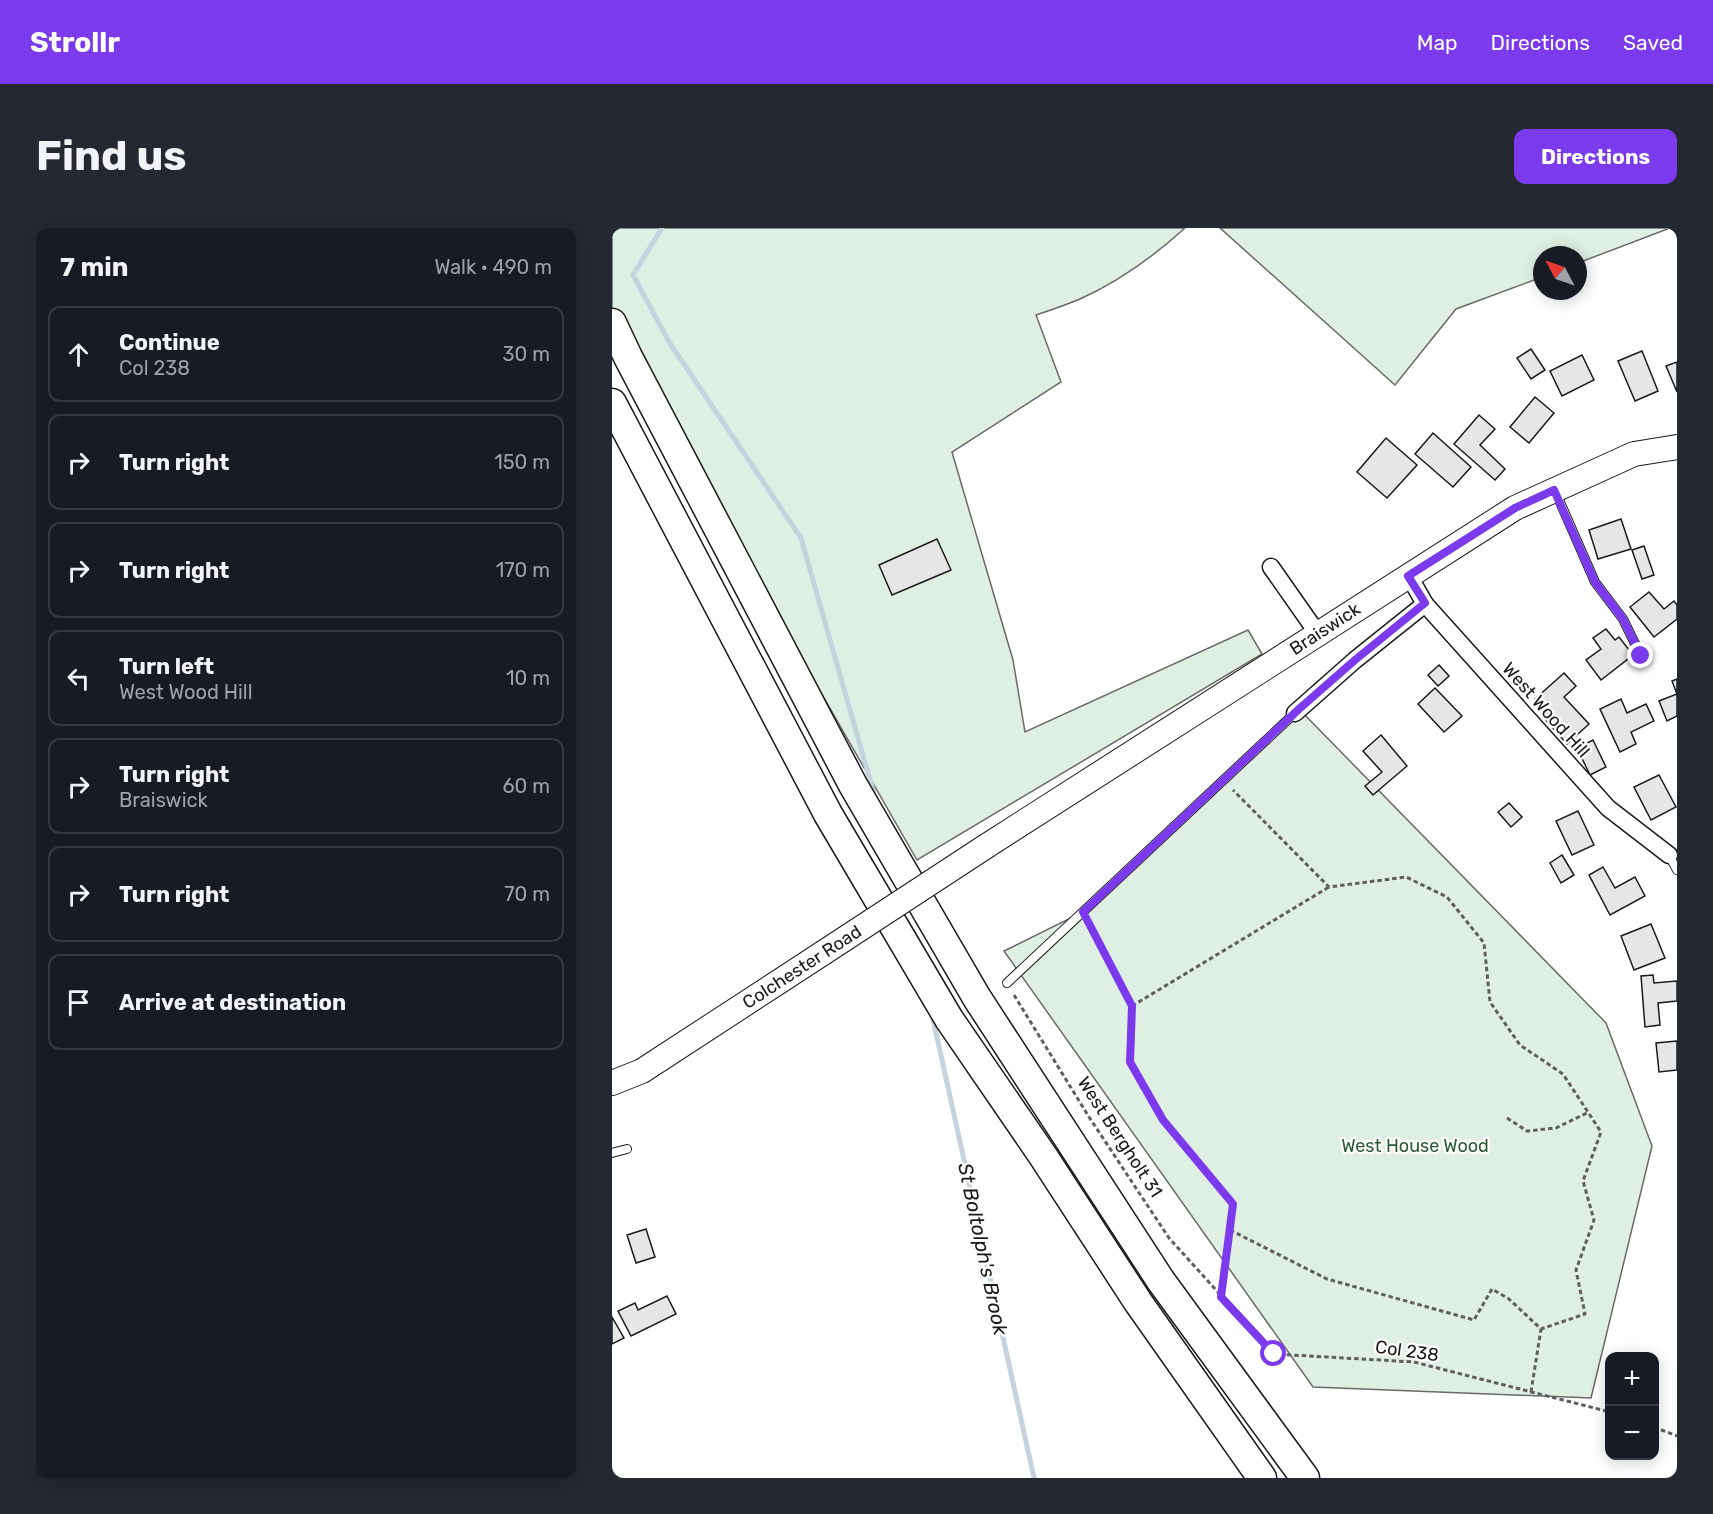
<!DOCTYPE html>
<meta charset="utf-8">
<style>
:root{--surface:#171b24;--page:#242831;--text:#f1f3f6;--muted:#9ea1a6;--line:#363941;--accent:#7c3aed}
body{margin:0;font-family:Rubik,sans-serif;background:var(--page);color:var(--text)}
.controls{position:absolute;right:18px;bottom:18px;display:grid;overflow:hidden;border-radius:12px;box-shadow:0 3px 15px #0003}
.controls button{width:54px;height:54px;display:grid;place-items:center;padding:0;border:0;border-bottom:2px solid var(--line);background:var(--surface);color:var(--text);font:30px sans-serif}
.compass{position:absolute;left:921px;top:18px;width:54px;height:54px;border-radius:50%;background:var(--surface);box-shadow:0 3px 15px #0003;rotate:311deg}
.stop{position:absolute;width:18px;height:18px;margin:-14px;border:4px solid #7c3aed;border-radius:50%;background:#fff}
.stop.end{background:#7c3aed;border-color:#fff;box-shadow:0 2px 6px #0008}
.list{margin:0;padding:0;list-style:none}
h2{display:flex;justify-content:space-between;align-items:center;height:78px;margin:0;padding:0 24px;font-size:26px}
h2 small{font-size:20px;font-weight:400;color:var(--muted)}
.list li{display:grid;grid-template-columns:39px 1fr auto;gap:18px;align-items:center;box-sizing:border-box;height:96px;margin:0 12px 12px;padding:0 12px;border:2px solid var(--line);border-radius:12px}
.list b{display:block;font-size:22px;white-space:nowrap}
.list p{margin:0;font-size:20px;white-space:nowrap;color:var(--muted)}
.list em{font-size:20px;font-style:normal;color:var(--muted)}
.icon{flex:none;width:33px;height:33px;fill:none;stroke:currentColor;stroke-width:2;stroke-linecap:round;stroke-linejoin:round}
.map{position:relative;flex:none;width:1065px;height:1250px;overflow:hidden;border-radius:12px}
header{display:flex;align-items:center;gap:36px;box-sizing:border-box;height:84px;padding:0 30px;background:var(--accent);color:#fff}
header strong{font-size:28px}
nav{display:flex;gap:33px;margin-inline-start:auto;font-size:21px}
.intro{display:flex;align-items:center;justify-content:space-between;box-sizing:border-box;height:144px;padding:0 36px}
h1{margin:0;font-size:42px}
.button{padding:15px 27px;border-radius:12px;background:var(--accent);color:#fff;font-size:21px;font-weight:700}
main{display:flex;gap:36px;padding:0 36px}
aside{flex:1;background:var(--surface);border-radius:12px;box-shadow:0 3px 15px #0003}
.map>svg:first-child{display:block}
.green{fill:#e0efe3;stroke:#6a6a6a;stroke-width:1.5}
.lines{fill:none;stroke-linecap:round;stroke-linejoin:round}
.stream{stroke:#c6d2dc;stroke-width:5}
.building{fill:#e6e6e6;stroke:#1a1a1a;stroke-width:1.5}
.service-casing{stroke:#1a1a1a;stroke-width:10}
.minor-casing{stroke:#1a1a1a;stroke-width:19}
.secondary-casing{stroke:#1a1a1a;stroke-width:26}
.trunk-casing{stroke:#1a1a1a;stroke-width:31}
.path{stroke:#5f5f5f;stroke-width:3;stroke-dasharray:4.5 3;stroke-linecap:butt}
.service{stroke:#fff;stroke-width:8}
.minor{stroke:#fff;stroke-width:16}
.secondary{stroke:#fff;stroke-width:24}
.trunk{stroke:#fff;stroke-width:28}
.secondary-bridge-casing{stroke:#1a1a1a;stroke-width:26;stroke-linecap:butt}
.secondary-bridge{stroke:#fff;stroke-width:24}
.route{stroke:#7c3aed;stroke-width:8}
.labels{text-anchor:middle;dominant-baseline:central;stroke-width:4.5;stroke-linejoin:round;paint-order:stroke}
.street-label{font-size:18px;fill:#1a1a1a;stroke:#fff}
.park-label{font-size:18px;fill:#2b5a34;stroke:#fff}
.water-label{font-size:20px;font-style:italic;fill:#1a1a1a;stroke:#fff}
</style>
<header>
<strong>Strollr</strong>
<nav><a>Map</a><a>Directions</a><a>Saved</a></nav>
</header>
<div class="intro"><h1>Find us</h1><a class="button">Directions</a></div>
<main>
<aside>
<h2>7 min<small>Walk · 490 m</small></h2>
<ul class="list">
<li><svg class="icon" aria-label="ahead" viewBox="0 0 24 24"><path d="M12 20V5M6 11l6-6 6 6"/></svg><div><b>Continue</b><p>Col 238</p></div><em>30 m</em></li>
<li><svg class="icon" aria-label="right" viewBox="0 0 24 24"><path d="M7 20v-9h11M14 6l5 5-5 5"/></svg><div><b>Turn right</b></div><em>150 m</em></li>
<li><svg class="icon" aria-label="right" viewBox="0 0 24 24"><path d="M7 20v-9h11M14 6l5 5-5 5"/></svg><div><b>Turn right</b></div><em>170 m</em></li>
<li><svg class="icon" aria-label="left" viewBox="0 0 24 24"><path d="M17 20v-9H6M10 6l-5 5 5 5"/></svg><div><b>Turn left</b><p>West Wood Hill</p></div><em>10 m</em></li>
<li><svg class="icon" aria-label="right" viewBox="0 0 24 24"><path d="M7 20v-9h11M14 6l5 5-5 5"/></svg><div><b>Turn right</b><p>Braiswick</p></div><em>60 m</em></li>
<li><svg class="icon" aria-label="right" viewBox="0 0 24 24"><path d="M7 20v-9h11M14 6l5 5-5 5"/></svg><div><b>Turn right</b></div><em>70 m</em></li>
<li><svg class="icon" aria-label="arrive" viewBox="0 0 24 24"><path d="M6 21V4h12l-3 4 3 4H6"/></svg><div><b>Arrive at destination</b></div></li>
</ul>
</aside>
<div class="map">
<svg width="1065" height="1250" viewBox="0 0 1065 1250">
<rect width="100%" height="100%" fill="#fff"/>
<g class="green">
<path d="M0,0h573c-31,28 -67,54 -105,71 -14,6 -29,11 -44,16l25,67 -109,70 61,208 12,72 223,-102 14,24 -345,206 -159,-277 -146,-265z"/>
<path d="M608,0h450l-92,35v-8h-36v22l-86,32 -61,76z"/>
<path d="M687,481l307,314 46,123 -61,252 -278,-11 -309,-436 79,-39z"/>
</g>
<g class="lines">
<g class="stream">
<path d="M50,0l-29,47 36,67 132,196 73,256"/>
<path d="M321,791l101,459"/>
</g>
</g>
<g class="building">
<path d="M919,121l14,21 -14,9 -14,-21z"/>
<path d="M1030,123l16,40 -23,10 -17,-40z"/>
<path d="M970,127l12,25 -32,16 -12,-25z"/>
<path d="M1065,134v30l-11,-26z"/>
<path d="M923,169l19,16 -25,30 -19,-16z"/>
<path d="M867,187l16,14 -15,16 25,24 -10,11 -41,-36z"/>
<path d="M821,205l38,34 -18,20 -38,-33z"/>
<path d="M774,210l31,27 -30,33 -30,-26z"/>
<path d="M1009,291l10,30 -33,10 -9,-29z"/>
<path d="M325,311l14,31 -59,25 -13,-30z"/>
<path d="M1032,318l10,29 -12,4 -10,-29z"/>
<path d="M1037,364l15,17 10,-8 3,4v14l-23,18 -24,-30z"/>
<path d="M994,401l9,11 4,-3 14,18 -32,25 -15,-20 15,-11 -8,-11z"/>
<path d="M827,437l10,11 -11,10 -10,-11z"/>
<path d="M952,445l12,13 -12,11 25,27 -22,20 -22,-25 4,-4 -14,-16z"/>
<path d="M1065,451v37l-10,5 -8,-20 18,-7 -5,-13z"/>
<path d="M823,460l27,28 -18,16 -26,-28z"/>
<path d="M1009,471l6,14 19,-9 8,17 -23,11 5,12 -16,8 -20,-43z"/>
<path d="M769,507l26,31 -34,29 -8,-9 17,-14 -19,-21z"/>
<path d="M981,512l13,27 -16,8 -13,-27z"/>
<path d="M1047,547l17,32 -25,13 -17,-33z"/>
<path d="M897,575l13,14 -11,10 -13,-15z"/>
<path d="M966,583l16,34 -22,10 -16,-34z"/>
<path d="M950,627l12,20 -13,8 -11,-20z"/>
<path d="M991,639l12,21 20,-11 10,19 -35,19 -21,-40z"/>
<path d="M1039,696l14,34 -31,12 -13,-34z"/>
<path d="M1041,747l1,8 23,-2v20l-19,2 2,22 -15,2 -4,-51z"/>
<path d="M1065,813v29l-18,2 -3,-29z"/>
<path d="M34,1001l9,28 -19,6 -9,-28z"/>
<path d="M55,1068l9,18 -45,22 -13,-25 17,-8 3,7z"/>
<path d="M0,1089l12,21 -12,6z"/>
</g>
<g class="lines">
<g class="service-casing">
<g id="service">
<path d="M944,265l39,89 28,37 18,37"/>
<path d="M1057,627l8,15"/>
<path d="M395,755l288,-270"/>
<path d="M0,925l15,-4"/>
</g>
</g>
<g class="minor-casing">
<g id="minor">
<path d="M659,339l47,67"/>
<path d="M797,348l16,28 183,204 61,47"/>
<path d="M683,485l60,-53 70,-56"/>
</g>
</g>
<g class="secondary-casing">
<g id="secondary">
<path d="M376,617l527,-337 119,-54 43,-7"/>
<path d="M0,855l30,-12 181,-118"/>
</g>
</g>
<g class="trunk-casing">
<g id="trunk">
<path d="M0,95l16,34 225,428 124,213 184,283 144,197"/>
<path d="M0,175l216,411 121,205 94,137 95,146 124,176"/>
</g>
</g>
<g class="path">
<path d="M478,696l42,82 -2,56 33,58 71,84 -13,93"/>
<path d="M402,767l75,122 80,121 105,116 140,8 196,50"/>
<path d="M520,778l197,-119"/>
<path d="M895,890l20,13 29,-3 33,-16"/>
<path d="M618,1002l97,49 147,41 18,-31 17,10 32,30 44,-15 -9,-44 18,-50 -11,-39 18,-49 -38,-58 -43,-29 -30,-43 -6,-59 -37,-46 -41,-20 -77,10 -96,-97"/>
<path d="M919,1164l10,-63"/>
<path d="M1042,1199l23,9"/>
</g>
<use href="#service" class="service"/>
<use href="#minor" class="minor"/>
<use href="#secondary" class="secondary"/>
<use href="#trunk" class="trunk"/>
<g class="secondary-bridge-casing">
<path id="secondary-bridge" d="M211,725l165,-108"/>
</g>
<use href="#secondary-bridge" class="secondary-bridge"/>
</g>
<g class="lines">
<path class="route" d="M662,1126l-53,-57 12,-93 -70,-84 -33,-58 2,-56 -49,-94 216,-203 56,-49 70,-57 -17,-27 107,-68 39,-18 41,92 28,37 18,37"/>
</g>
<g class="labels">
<g class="street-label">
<text transform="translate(713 401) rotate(-33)">Braiswick</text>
<text transform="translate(934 482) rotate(48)">West Wood Hill</text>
<text transform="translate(190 739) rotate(-33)">Colchester Road</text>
<text transform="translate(508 909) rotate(57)">West Bergholt 31</text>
<text transform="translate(795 1123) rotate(8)">Col 238</text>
</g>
<g class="park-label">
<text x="803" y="918">West House Wood</text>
</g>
<g class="water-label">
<text transform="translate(371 1021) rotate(78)">St Boltolph's Brook</text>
</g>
</g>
</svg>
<div class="controls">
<button>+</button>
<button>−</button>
</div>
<svg class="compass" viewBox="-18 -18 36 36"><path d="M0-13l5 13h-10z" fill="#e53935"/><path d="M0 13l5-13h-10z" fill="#9ea1a6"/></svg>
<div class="stop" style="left:662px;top:1126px"></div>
<div class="stop end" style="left:1029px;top:428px"></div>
</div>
</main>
